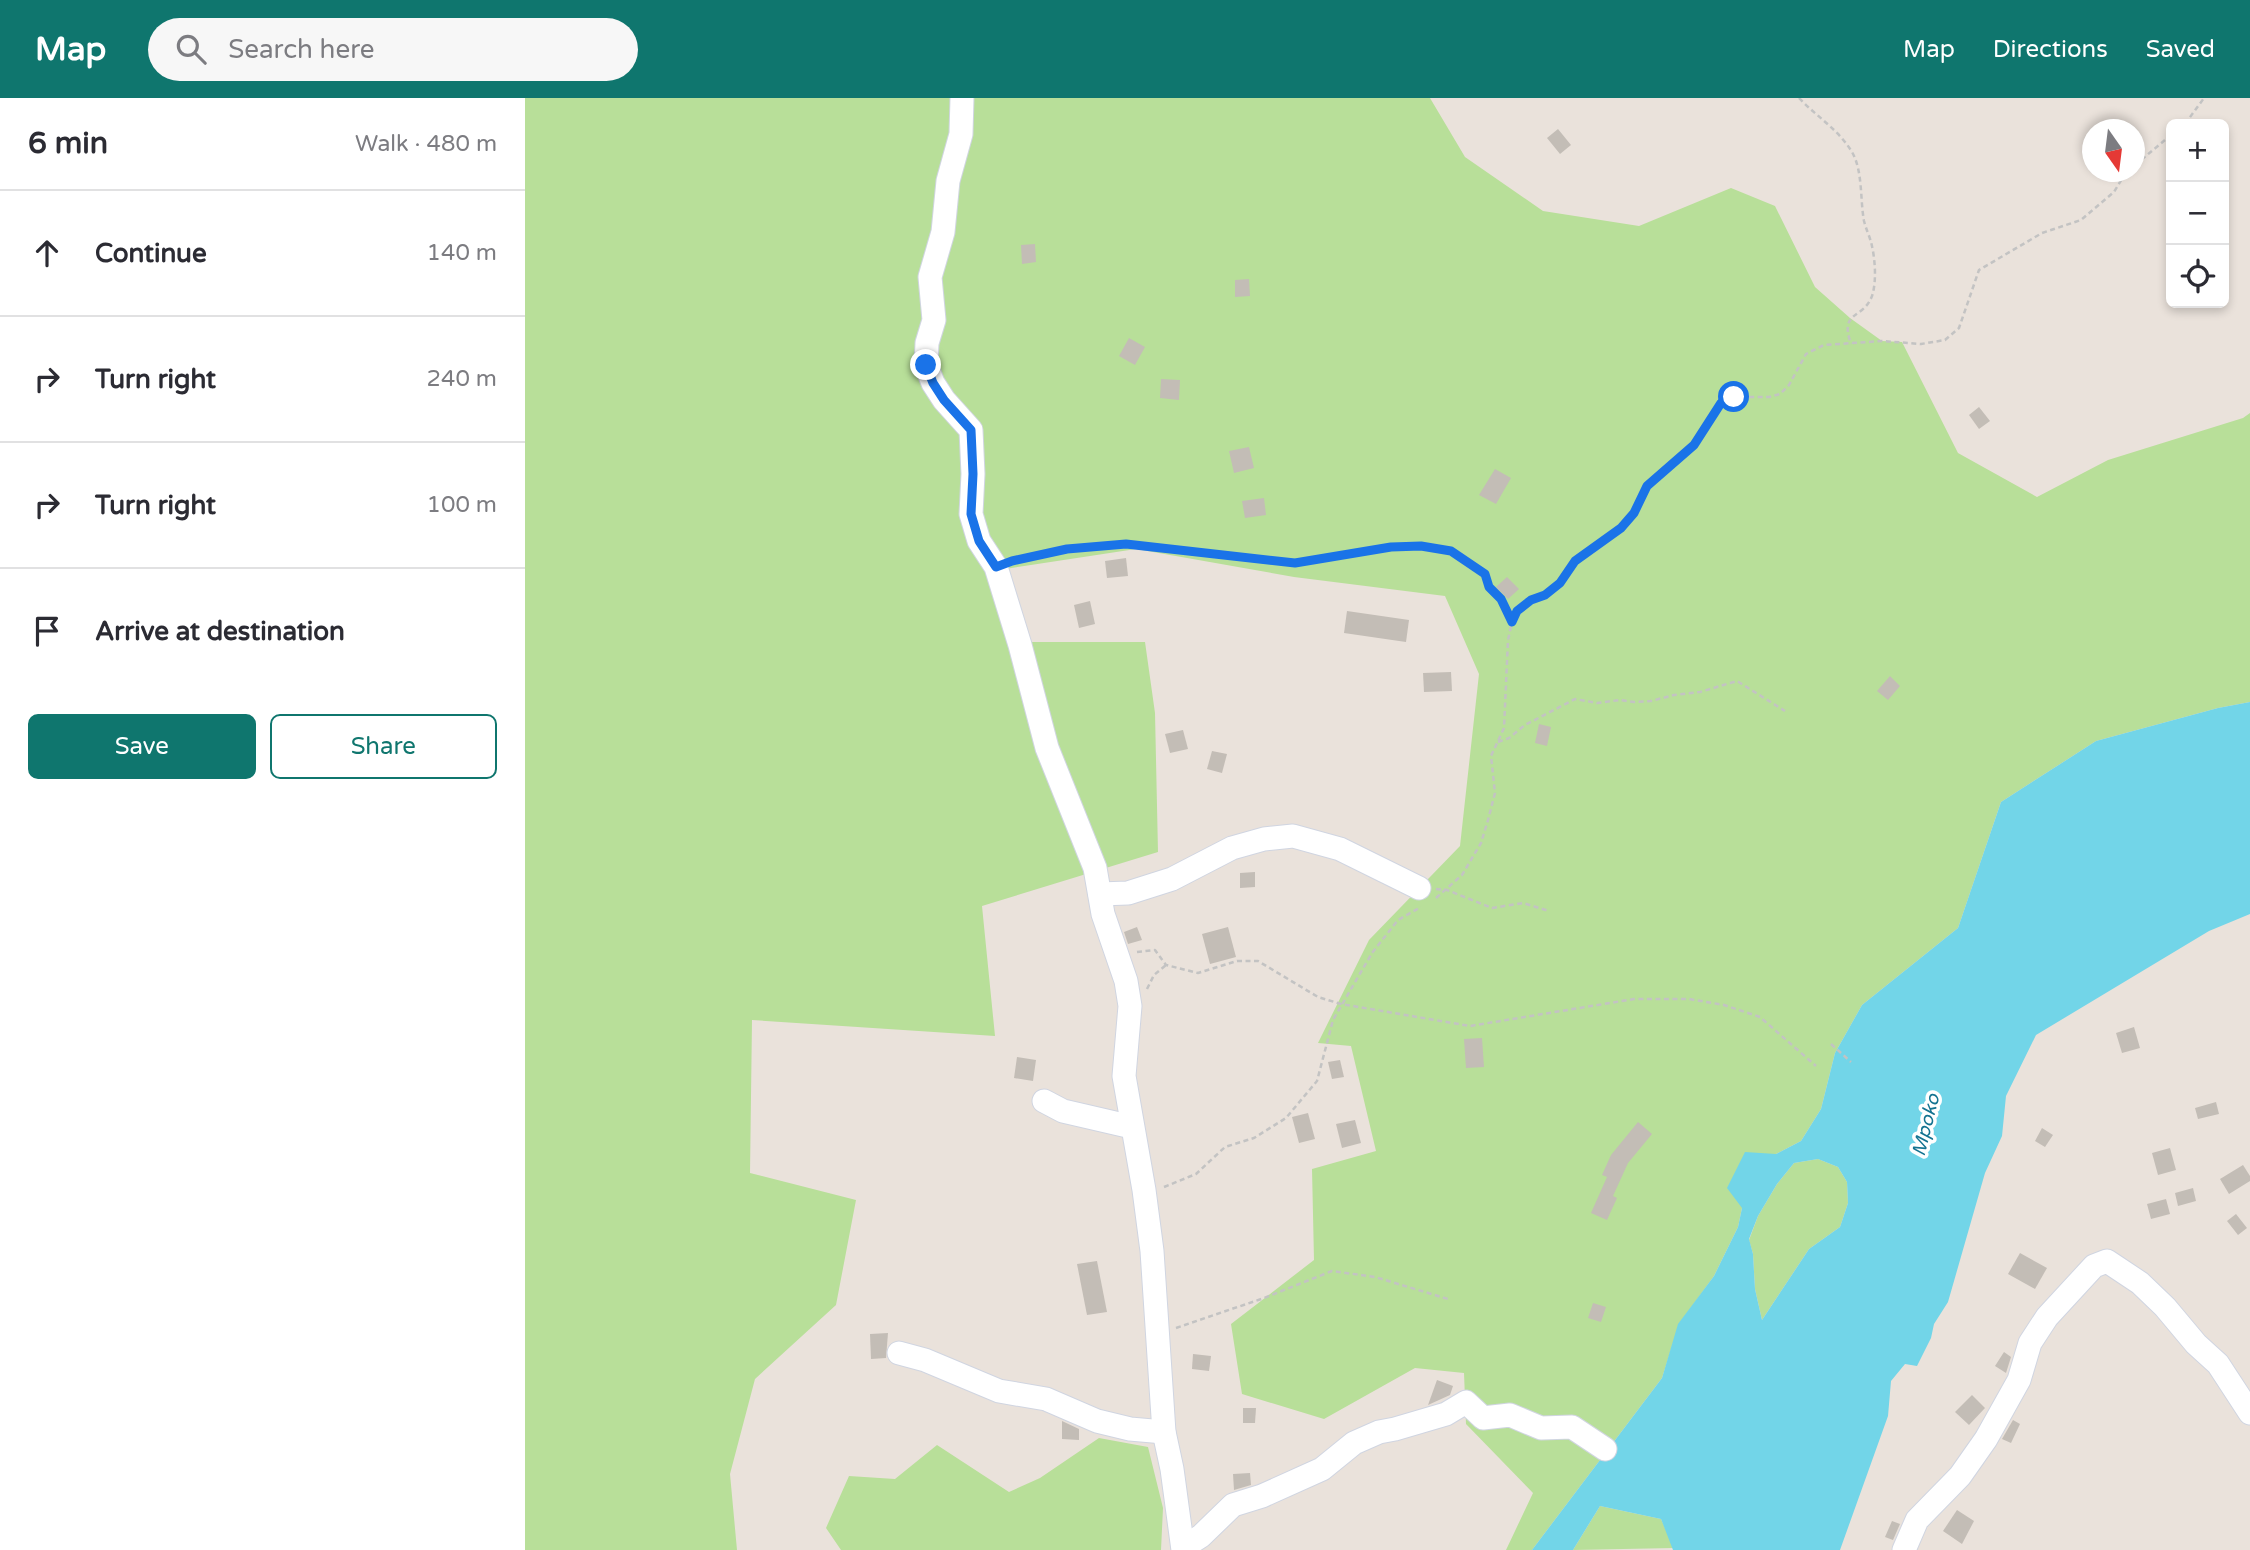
<!DOCTYPE html>
<meta charset="utf-8">
<style>
:root{--surface:#fff;--page:#f7f7f7;--text:#2b2b33;--muted:#7c7c81;--line:#e1e1e2;--accent:#0f766e}
body{margin:0;font-family:"Varela Round",sans-serif;background:var(--page);color:var(--text)}
.controls{position:absolute;right:21px;top:21px;display:grid;overflow:hidden;border-radius:10px;box-shadow:0 4px 10px #0003}
.controls button{width:63px;height:63px;display:grid;place-items:center;padding:0;border:0;border-bottom:2px solid var(--line);background:var(--surface);color:var(--text);font:35px sans-serif}
.compass{position:absolute;left:1557px;top:21px;width:63px;height:63px;border-radius:50%;background:var(--surface);box-shadow:0 4px 10px #0003;rotate:166deg}
.stop{position:absolute;width:21px;height:21px;margin:-16px;border:5px solid #1a73e8;border-radius:50%;background:#fff}
.stop.end{background:#1a73e8;border-color:#fff;box-shadow:0 2px 7px #0008}
.list{margin:0;padding:0;list-style:none}
h2{display:flex;justify-content:space-between;align-items:center;height:91px;margin:0;padding:0 28px;font-size:30px}
h2 small{font-size:23px;font-weight:400;color:var(--muted)}
.list li{display:grid;grid-template-columns:46px 1fr auto;gap:21px;align-items:center;box-sizing:border-box;height:126px;padding:0 28px;border-top:2px solid var(--line)}
.list b{display:block;font-size:26px;white-space:nowrap}
.list em{font-size:23px;font-style:normal;color:var(--muted)}
.actions{display:flex;gap:14px;padding:21px 28px}
.actions a{flex:1;padding:16px 0;border:2px solid var(--accent);border-radius:10px;text-align:center;font-size:24px;color:var(--accent)}
.actions .main{background:var(--accent);color:#fff}
.icon{flex:none;width:38px;height:38px;fill:none;stroke:currentColor;stroke-width:2;stroke-linecap:round;stroke-linejoin:round}
.map{position:relative;flex:none;width:1725px;height:1452px;overflow:hidden}
header{display:flex;align-items:center;gap:42px;box-sizing:border-box;height:98px;padding:0 35px;background:var(--accent);color:#fff}
header strong{font-size:33px}
nav{display:flex;gap:38px;margin-inline-start:auto;font-size:24px}
.search{width:490px;height:63px;background:var(--page);display:flex;align-items:center;gap:18px;box-sizing:border-box;padding:0 24px;border-radius:38px;color:var(--muted);font-size:26px}
main{display:flex}
aside{flex:1;background:var(--surface)}
.map>svg:first-child{display:block}
.green{fill:#b8df99}
.water{fill:#72d5e8;fill-rule:evenodd}
.building{fill:#c3bdb6}
.lines{fill:none;stroke-linecap:round;stroke-linejoin:round}
.minor-casing{stroke:#d0d5e1;stroke-width:25}
.path{stroke:#c3c3c3;stroke-width:2.5;stroke-dasharray:5 3.5;stroke-linecap:butt}
.minor{stroke:#fff;stroke-width:23}
.route{stroke:#1a73e8;stroke-width:9}
.labels{text-anchor:middle;dominant-baseline:central;stroke-width:7;stroke-linejoin:round;paint-order:stroke}
.water-label{font-size:19px;font-style:italic;fill:#147391;stroke:#fff}
</style>
<header>
<strong>Map</strong>
<div class="search"><svg class="icon" aria-label="search" viewBox="0 0 24 24"><circle cx="10" cy="10" r="6"/><path d="M15 15l6 6"/></svg>Search here</div>
<nav><a>Map</a><a>Directions</a><a>Saved</a></nav>
</header>
<main>
<aside>
<h2>6 min<small>Walk · 480 m</small></h2>
<ul class="list">
<li><svg class="icon" aria-label="ahead" viewBox="0 0 24 24"><path d="M12 20V5M6 11l6-6 6 6"/></svg><div><b>Continue</b></div><em>140 m</em></li>
<li><svg class="icon" aria-label="right" viewBox="0 0 24 24"><path d="M7 20v-9h11M14 6l5 5-5 5"/></svg><div><b>Turn right</b></div><em>240 m</em></li>
<li><svg class="icon" aria-label="right" viewBox="0 0 24 24"><path d="M7 20v-9h11M14 6l5 5-5 5"/></svg><div><b>Turn right</b></div><em>100 m</em></li>
<li><svg class="icon" aria-label="arrive" viewBox="0 0 24 24"><path d="M6 21V4h12l-3 4 3 4H6"/></svg><div><b>Arrive at destination</b></div></li>
</ul>
<div class="actions"><a class="main">Save</a><a>Share</a></div>
</aside>
<div class="map">
<svg width="1725" height="1452" viewBox="0 0 1725 1452">
<rect width="100%" height="100%" fill="#eae2db"/>
<g class="green">
<path d="M0,0h905l35,59 78,54 96,15 92,-38 44,18 40,81 35,31 32,23 20,1 56,111 79,44 71,-37 135,-42 7,-5v289l-32,6 -122,33 -95,61 -43,126 -96,77 -27,48 -14,56 -20,32 -25,13 -34,54 -4,19 -24,49 -35,48 -17,54 -130,172h-26l27,-57 -67,-69 -2,-51 -49,-5 -91,51 -82,-25 -11,-70 83,-64 -2,-91 64,-18 -25,-105 -33,-3 51,-103 91,-94 19,-172 -34,-78 -151,-19 -158,-28 -131,20 20,73h120l10,71 3,139 -176,54 13,130 -243,-16 -2,153 106,27 -20,105 -81,74 -25,95 7,76h-212z"/>
<path d="M1293,1061l20,8 9,15 1,21 -8,24 -31,22 -47,71 -7,-31 -2,-35 -4,-14 9,-24 19,-32 17,-21z"/>
<path d="M574,1340l49,9 15,61 -2,42h-320l-15,-22 23,-52 46,3 42,-34 72,47 31,-14z"/>
<path d="M1075,1408l61,13 13,29 -101,2z"/>
</g>
<path class="water" d="M1725,604v212l-41,17 -173,104 -30,61 -4,40 -17,37 -37,129 -14,22 -3,14 -14,28 -12,-2 -14,17 -3,35 -48,134h-167l-12,-31 -61,-13 -27,44h-41l130,-172 16,-54 36,-48 24,-49 4,-19 -15,-20 18,-36 31,2 25,-13 20,-32 14,-56 27,-48 96,-77 43,-126 95,-61 122,-33zM1293,1061l20,8 9,15 1,21 -8,24 -31,22 -47,71 -7,-31 -2,-35 -4,-15 9,-23 19,-32 17,-21z"/>
<g class="building">
<path d="M1033,31l13,16 -11,9 -13,-16z"/>
<path d="M510,146l1,18 -14,2 -1,-19z"/>
<path d="M724,181l1,17 -15,1v-17z"/>
<path d="M604,240l16,9 -10,18 -16,-9z"/>
<path d="M636,281l19,1 -1,20 -19,-2z"/>
<path d="M1454,309l11,14 -11,8 -10,-14z"/>
<path d="M724,349l5,21 -20,5 -5,-22z"/>
<path d="M970,371l16,9 -15,26 -17,-9z"/>
<path d="M739,400l2,17 -21,3 -3,-17z"/>
<path d="M601,460l2,18 -21,2 -2,-17z"/>
<path d="M982,479l12,12 -11,10 -12,-12z"/>
<path d="M565,503l5,23 -16,4 -5,-23z"/>
<path d="M822,513l62,9 -3,22 -62,-9z"/>
<path d="M926,574l1,19 -28,1 -1,-19z"/>
<path d="M1365,578l10,10 -12,14 -11,-9z"/>
<path d="M1014,626l12,3 -4,19 -12,-3z"/>
<path d="M658,632l5,19 -18,4 -5,-19z"/>
<path d="M687,653l15,3 -5,19 -15,-4z"/>
<path d="M730,774v15l-15,1v-15z"/>
<path d="M612,829l5,13 -14,4 -4,-12z"/>
<path d="M703,829l8,30 -26,7 -8,-30z"/>
<path d="M1609,929l6,21 -18,5 -6,-20z"/>
<path d="M957,940l2,29 -18,1 -2,-29z"/>
<path d="M492,959l19,3 -3,21 -19,-3z"/>
<path d="M815,962l4,17 -12,2 -4,-17z"/>
<path d="M1691,1004l3,12 -21,5 -3,-11z"/>
<path d="M783,1015l7,26 -16,4 -7,-26z"/>
<path d="M830,1022l6,23 -19,5 -6,-24z"/>
<path d="M1113,1024l14,12 -24,29 -15,33 4,2 -10,22 -16,-7 16,-36 -5,-2 9,-20z"/>
<path d="M1517,1030l11,7 -8,12 -10,-6z"/>
<path d="M1645,1050l6,22 -18,5 -6,-22z"/>
<path d="M1718,1067l7,11v5l-21,13 -9,-15z"/>
<path d="M1668,1090l3,13 -18,5 -3,-13z"/>
<path d="M1641,1101l4,15 -19,5 -4,-15z"/>
<path d="M1711,1116l11,14 -9,7 -11,-14z"/>
<path d="M1495,1155l27,15 -12,21 -27,-15z"/>
<path d="M572,1163l10,51 -20,3 -10,-51z"/>
<path d="M1068,1205l13,4 -5,15 -13,-4z"/>
<path d="M363,1235l-2,25 -15,1 -1,-25z"/>
<path d="M1479,1254l7,5 -5,16 -11,-7z"/>
<path d="M668,1256l18,2 -2,15 -17,-2z"/>
<path d="M912,1282l16,6 -3,9 -22,10z"/>
<path d="M1447,1297l13,13 -16,17 -14,-13z"/>
<path d="M718,1310h13l-1,15h-12z"/>
<path d="M1488,1322l7,4 -9,19 -9,-4z"/>
<path d="M537,1323l17,8v11l-17,-1z"/>
<path d="M725,1375l1,12 -17,5 -1,-16z"/>
<path d="M1432,1412l17,11 -12,23 -19,-13z"/>
<path d="M1367,1423l8,3 -7,16 -8,-3z"/>
</g>
<g class="lines">
<g class="minor-casing">
<g id="minor">
<path d="M437,0l-1,36 -13,47 -5,51 -13,45 4,43 -7,23 -1,22 7,18 11,17 27,30 2,44 -2,40 8,27 17,26 24,78 27,103 48,120 8,46 23,67 4,25 -6,70 20,114 8,61 12,181 8,37 11,81"/>
<path d="M575,796l28,-1 44,-14 60,-31 32,-9 29,-3 47,13 79,39"/>
<path d="M519,1003l19,10 69,16"/>
<path d="M374,1255l26,7 74,31 47,8 51,22 33,8 34,3"/>
<path d="M659,1449l17,-11 32,-31 29,-9 60,-27 32,-26 25,-11 16,-3 51,-15 20,-12 17,16 27,-3 31,13 31,-1 33,22"/>
<path d="M1379,1452l13,-30 43,-44 26,-37 33,-59 11,-37 17,-26 47,-51 13,-5 33,22 25,24 31,37 22,20 32,49"/>
</g>
</g>
<g class="path">
<path d="M1274,0c18,19 39,31 53,54 11,19 8,48 12,69 2,8 5,14 7,21 4,15 6,39 1,54 -9,24 -33,14 -21,48"/>
<path d="M1660,26l19,-26"/>
<path d="M1610,67l36,-30"/>
<path d="M489,462l53,-11 59,-5 169,19 96,-16 30,-1 30,5 34,23 4,14 13,11 10,23"/>
<path d="M973,644l11,-4 16,-13 50,-26 22,4 23,-3 14,2 17,-1 23,-6 26,-3 37,-11 48,30"/>
<path d="M911,791l11,1 45,18 31,-5 26,8"/>
<path d="M911,800l26,-23 19,-32 7,-23 7,-27 -4,-37 13,-28 4,-88 4,-18 5,-11 14,-11 14,-5 16,-12 14,-22 46,-33 13,-15 13,-27 47,-41 27,-42 13,-6h35l11,-3 9,-9 17,-31 18,-9 58,-4 39,3 24,-4 14,-12 20,-58 63,-37 39,-13 33,-28 12,-20"/>
<path d="M612,854l18,-2 11,15 32,8 39,-12h21l60,36 23,7 129,22 164,-27h55l35,6 36,12 56,49"/>
<path d="M622,891l7,-14 12,-10"/>
<path d="M1306,946l20,18"/>
<path d="M639,1089l32,-13 29,-27 29,-9 32,-20 31,-37 16,-61 39,-67 26,-33 23,-13"/>
<path d="M651,1230l88,-30 68,-27 43,6 73,22"/>
</g>
<use href="#minor" class="minor"/>
</g>
<g class="lines">
<path class="route" d="M401,267l7,18 11,17 27,30 2,44 -2,40 8,27 17,26 16,-6 55,-12 59,-5 169,19 96,-16 30,-1 30,5 34,23 4,13 12,12 11,23 5,-11 14,-11 14,-5 15,-12 15,-22 46,-33 13,-15 13,-27 47,-41 27,-42 13,-6"/>
</g>
<g class="labels">
<g class="water-label">
<text transform="translate(1401 1027) rotate(-76)">Mpoko</text>
</g>
</g>
</svg>
<div class="controls">
<button>+</button>
<button>−</button>
<button><svg class="icon" aria-label="locate" viewBox="0 0 24 24"><circle cx="12" cy="12" r="6"/><path d="M12 2v4M12 18v4M2 12h4M18 12h4"/></svg></button>
</div>
<svg class="compass" viewBox="-18 -18 36 36"><path d="M0-13l5 13h-10z" fill="#e53935"/><path d="M0 13l5-13h-10z" fill="#7c7c81"/></svg>
<div class="stop" style="left:1209px;top:299px"></div>
<div class="stop end" style="left:401px;top:267px"></div>
</div>
</main>
